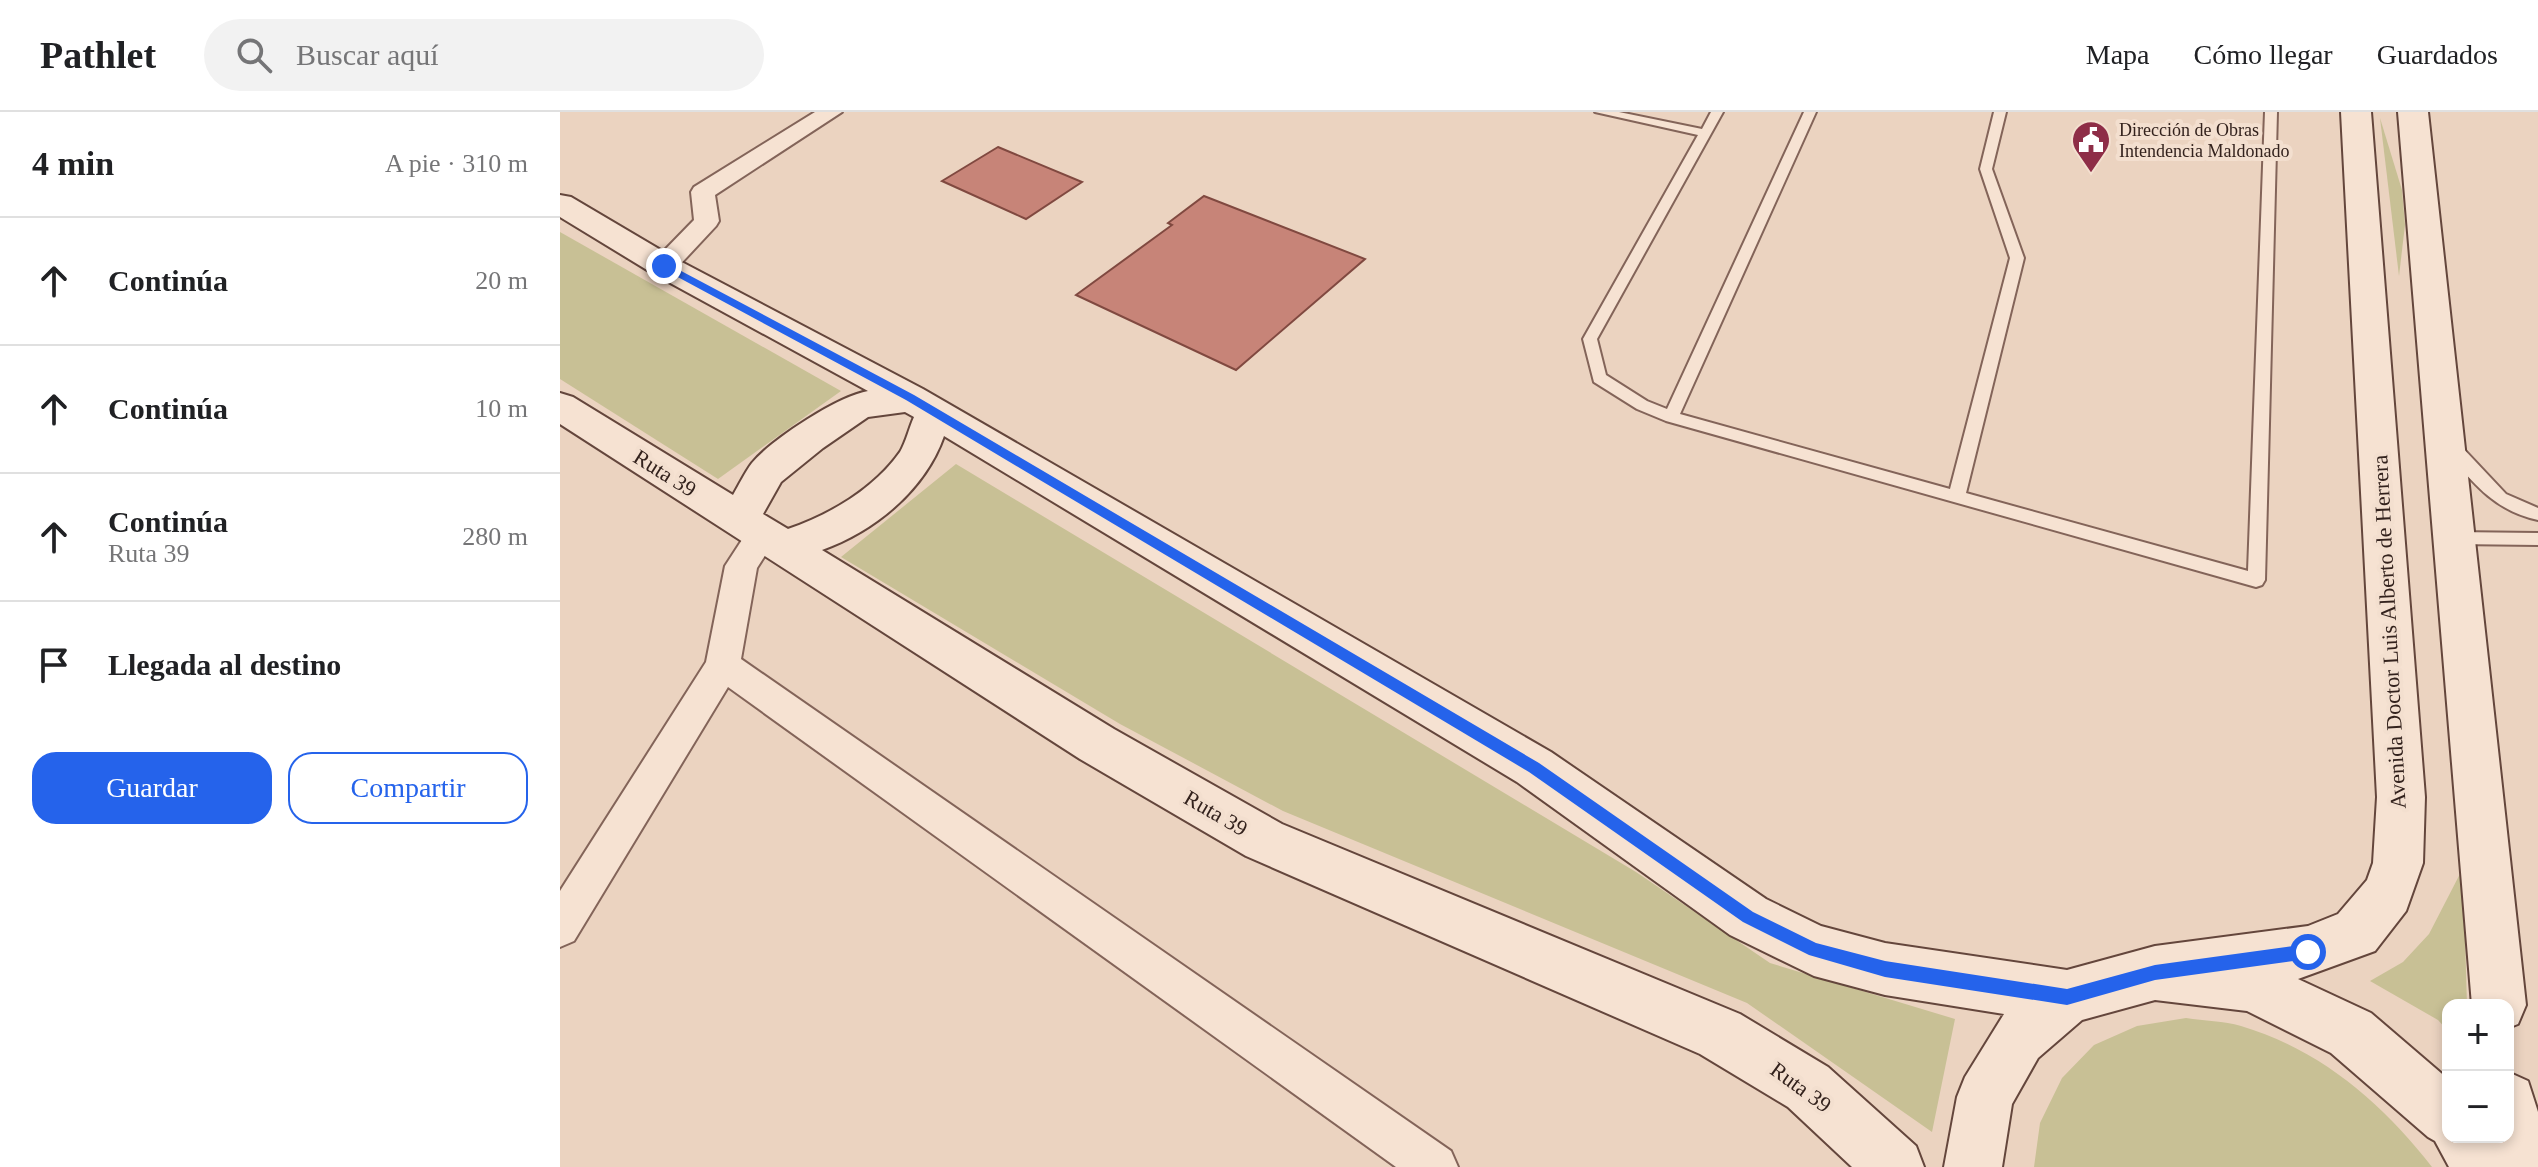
<!DOCTYPE html>
<html lang="es">
<meta charset="utf-8">
<style>
:root{--surface:#fff;--page:#f2f2f2;--text:#202124;--muted:#757577;--line:#e0e0e0;--accent:#2563eb}
body{margin:0;font-family:Georgia,serif;background:var(--page);color:var(--text)}
.controls{position:absolute;right:24px;bottom:24px;display:grid;overflow:hidden;border-radius:16px;box-shadow:0 4px 12px #0003}
.controls button{width:72px;height:72px;display:grid;place-items:center;padding:0;border:0;border-bottom:2px solid var(--line);background:var(--surface);color:var(--text);font:40px sans-serif}
.stop{position:absolute;width:24px;height:24px;margin:-18px;border:6px solid #2563eb;border-radius:50%;background:#fff}
.stop.end{background:#2563eb;border-color:#fff;box-shadow:0 2px 8px #0008}
.list{margin:0;padding:0;list-style:none}
h2{display:flex;justify-content:space-between;align-items:center;height:104px;margin:0;padding:0 32px;font-size:34px}
h2 small{font-size:26px;font-weight:400;color:var(--muted)}
.list li{display:grid;grid-template-columns:52px 1fr auto;gap:24px;align-items:center;box-sizing:border-box;height:128px;padding:0 32px;border-top:2px solid var(--line)}
.list b{display:block;font-size:30px;white-space:nowrap}
.list p{margin:0;font-size:26px;white-space:nowrap;color:var(--muted)}
.list em{font-size:26px;font-style:normal;color:var(--muted)}
.actions{display:flex;gap:16px;padding:24px 32px}
.actions a{flex:1;padding:18px 0;border:2px solid var(--accent);border-radius:24px;text-align:center;font-size:28px;color:var(--accent)}
.actions .main{background:var(--accent);color:#fff}
.icon{flex:none;width:44px;height:44px;fill:none;stroke:currentColor;stroke-width:2;stroke-linecap:round;stroke-linejoin:round}
.map{position:relative;flex:none;width:1978px;height:1055px;overflow:hidden}
header{display:flex;align-items:center;gap:48px;box-sizing:border-box;height:112px;padding:0 40px;background:var(--surface);border-bottom:2px solid var(--line)}
header strong{font-size:38px}
nav{display:flex;gap:44px;margin-inline-start:auto;font-size:28px}
.search{width:560px;height:72px;background:var(--page);display:flex;align-items:center;gap:20px;box-sizing:border-box;padding:0 28px;border-radius:44px;color:var(--muted);font-size:30px}
main{display:flex}
aside{flex:1;background:var(--surface)}
.map>svg:first-child{display:block}
.green{fill:#c8c095}
.building{fill:#c78478;stroke:#804940;stroke-width:2}
.lines{fill:none;stroke-linecap:round;stroke-linejoin:round}
.service-casing{stroke:#836459;stroke-width:4}
.minor-casing{stroke:#836459;stroke-width:4}
.secondary-casing{stroke:#64463c;stroke-width:4}
.service{fill:#f6e2d2;fill-rule:evenodd}
.minor{fill:#f6e2d2;fill-rule:evenodd}
.secondary{fill:#f6e2d2;fill-rule:evenodd}
.route{fill:#2563eb}
.labels{text-anchor:middle;dominant-baseline:central;stroke-width:8;stroke-linejoin:round;paint-order:stroke}
.far-poi-label{font-size:18px;fill:#33221d;stroke:#f3dfcf;text-anchor:start}
.street-label{font-size:22px;fill:#33221d;stroke:#f3dfcf}
</style>
<header>
<strong>Pathlet</strong>
<div class="search"><svg class="icon" aria-label="search" viewBox="0 0 24 24"><circle cx="10" cy="10" r="6"/><path d="M15 15l6 6"/></svg>Buscar aquí</div>
<nav><a>Mapa</a><a>Cómo llegar</a><a>Guardados</a></nav>
</header>
<main>
<aside>
<h2>4 min<small>A pie · 310 m</small></h2>
<ul class="list">
<li><svg class="icon" aria-label="ahead" viewBox="0 0 24 24"><path d="M12 20V5M6 11l6-6 6 6"/></svg><div><b>Continúa</b></div><em>20 m</em></li>
<li><svg class="icon" aria-label="ahead" viewBox="0 0 24 24"><path d="M12 20V5M6 11l6-6 6 6"/></svg><div><b>Continúa</b></div><em>10 m</em></li>
<li><svg class="icon" aria-label="ahead" viewBox="0 0 24 24"><path d="M12 20V5M6 11l6-6 6 6"/></svg><div><b>Continúa</b><p>Ruta 39</p></div><em>280 m</em></li>
<li><svg class="icon" aria-label="arrive" viewBox="0 0 24 24"><path d="M6 21V4h12l-3 4 3 4H6"/></svg><div><b>Llegada al destino</b></div></li>
</ul>
<div class="actions"><a class="main">Guardar</a><a>Compartir</a></div>
</aside>
<div class="map">
<svg width="1978" height="1055" viewBox="0 0 1978 1055">
<rect width="100%" height="100%" fill="#ebd3c0"/>
<g class="green">
<path d="M1820,6l22,72 3,35 -6,51z"/>
<path d="M0,120l281,159 -123,88 -158,-100z"/>
<path d="M396,352l680,408 134,91 185,56 -23,113 -185,-129 -464,-192 -163,-87 -279,-167z"/>
<path d="M1903,756l4,137h-19v26l-10,-11 -68,-39 33,-19 26,-28z"/>
<path d="M1626,906c18,3 38,3 55,8 80,24 141,77 191,141h-398l6,-44 22,-45 32,-33 43,-19z"/>
</g>
<g class="building">
<path d="M438,35l84,35 -56,37 -84,-38z"/>
<path d="M644,84l161,63 -129,111 -160,-75 96,-70 -4,-2z"/>
</g>
<g class="lines">
<g class="service-casing">
<g id="service">
<path d="M1035,0h24l83,17 9,-17h12l-126,227 9,36 41,26 20,8 137,-297h12l-136,302 270,75 60,-231 -30,-89 14,-57h12l-14,57 32,89 -58,235 282,78 17,-459h12l-12,468 -3,5 -6,2 -590,-166 -29,-12 -43,-27 -11,-43 115,-204z"/>
<path d="M1892,329l6,2 48,51 32,14v12c-43,-9 -65,-37 -92,-69l-2,-4z"/>
<path d="M1894,420l84,1v12l-84,-1 -8,-6z"/>
</g>
</g>
<g class="minor-casing">
<g id="minor">
<path d="M255,0h27l-127,83 4,26 -3,5 -43,46h-18l-4,-6 4,-6 39,-40 -3,-28 3,-5z"/>
<path d="M202,411l11,3 5,9 -21,33 -16,91 710,492 7,16h-62l-668,-480 -154,254 -14,6v-56l146,-229 19,-96 26,-40z"/>
</g>
</g>
<g class="secondary-casing">
<g id="secondary">
<path d="M1781,0h30l54,685 -2,66 -17,48 -31,40 -77,28 73,34 77,66v58h60v-65l20,9 10,31v55h-89l-14,-26 -7,-4 -97,-84 -84,-42 -92,-11 -73,20 -44,38 -26,46 -10,63h-58l13,-70 8,-20 39,-63 -119,-19 -71,-19 -84,-41 -213,-153 -573,-346c-19,54 -69,95 -122,114l292,179 168,95 458,190 88,53 88,79 8,21h-72l-64,-60 -88,-53 -454,-198 -166,-97 -520,-335v-31l13,4 160,98c6,-10 12,-23 19,-32 20,-24 86,-67 116,-72l-216,-118 -92,-56v-22l11,2 105,62 247,130 628,363 215,147 55,27 64,17 182,27 88,-24 153,-20 30,-12 29,-34 6,-17 4,-66zM345,300l9,5c-5,11 -8,25 -14,35 -26,37 -71,63 -112,77l-25,-15 18,-32 42,-34 45,-31z"/>
<path d="M1838,0h30l98,893 -8,19 -10,4v-23h-36z"/>
</g>
</g>
<use href="#service" class="service"/>
<use href="#minor" class="minor"/>
<use href="#secondary" class="secondary"/>
</g>
<path class="route" d="M101,152h7l246,131 625,368 214,149 63,31 69,18 182,28 88,-24 153,-21 8,8 -8,7 -153,21 -88,25 -182,-28 -76,-22 -66,-33 -214,-150 -623,-372 -245,-132z"/>
<defs>
<g id="civic-pin" transform="scale(2)"><path d="M0 17L-7.5 6A9.5 9.5 0 1 1 7.5 6Z" fill="#8e2d47" stroke="#f3dfcf"/><path d="M-.6-6.5H3V-4.5H.6V-3L4-1V1h2V6H-6V1h2V-1L-.6-3ZM-1.2 2.5V6h2.4V2.5Z" fill="#fff"/></g>
</defs>
<g fill-rule="evenodd">
<use href="#civic-pin" x="1531" y="28"/>
</g>
<g class="labels">
<g class="far-poi-label">
<text x="1559" y="18">Dirección de Obras<tspan x="1559" dy="21">Intendencia Maldonado</tspan></text>
</g>
<g class="street-label">
<text transform="translate(105 361) rotate(32)">Ruta 39</text>
<text transform="translate(1829 520) rotate(-93)">Avenida Doctor Luis Alberto de Herrera</text>
<text transform="translate(656 701) rotate(30)">Ruta 39</text>
<text transform="translate(1241 975) rotate(36)">Ruta 39</text>
</g>
</g>
</svg>
<div class="controls">
<button>+</button>
<button>−</button>
</div>
<div class="stop" style="left:1748px;top:840px"></div>
<div class="stop end" style="left:104px;top:154px"></div>
</div>
</main>
